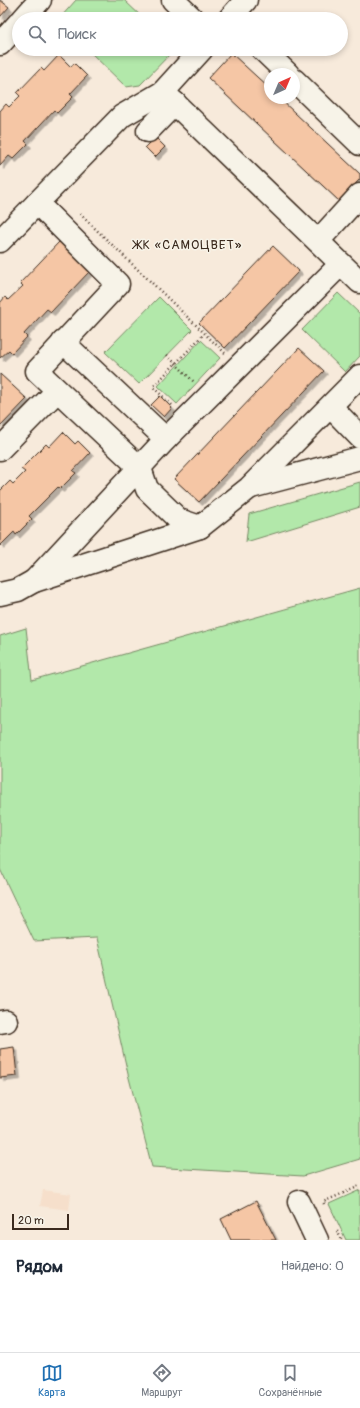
<!DOCTYPE html>
<html lang="ru">
<meta charset="utf-8">
<style>
:root{--surface:#fff;--page:#f2f2f3;--text:#1f2937;--muted:#747a83;--line:#e0e1e3;--accent:#1f6fb2}
body{margin:0;font-family:Pangolin,sans-serif;background:var(--page);color:var(--text)}
.compass{position:absolute;left:264px;top:68px;width:36px;height:36px;border-radius:50%;background:var(--surface);box-shadow:0 2px 6px #0003;rotate:44deg}
.scale{position:absolute;left:12px;bottom:10px;width:57px;box-sizing:border-box;padding-left:4px;border:2px solid #3b2a1e;border-top:0;font-size:11px;line-height:14px;white-space:nowrap;color:#3b2a1e;-webkit-text-stroke:3px #f7f3e8;paint-order:stroke}
.list{margin:0;padding:0;list-style:none}
h2{display:flex;justify-content:space-between;align-items:center;height:52px;margin:0;padding:0 16px;font-size:17px}
h2 small{font-size:13px;font-weight:400;color:var(--muted)}
.icon{flex:none;width:22px;height:22px;fill:none;stroke:currentColor;stroke-width:2;stroke-linecap:round;stroke-linejoin:round}
.map{position:relative;flex:none;width:360px;height:1240px;overflow:hidden}
.search{position:absolute;background:var(--surface);box-shadow:0 2px 6px #0003;left:12px;right:12px;top:12px;height:44px;display:flex;align-items:center;gap:10px;box-sizing:border-box;padding:0 14px;border-radius:22px;color:var(--muted);font-size:15px}
.sheet{height:112px;background:var(--surface)}
nav{display:flex;justify-content:space-around;align-items:center;box-sizing:border-box;height:56px;border-top:1px solid var(--line);background:var(--surface);font-size:11px;color:var(--muted)}
nav a{display:grid;justify-items:center;gap:2px}
nav .on{color:var(--accent)}
.map>svg:first-child{display:block}
.built{fill:#f6dfcb}
.green{fill:#b2e8aa;stroke:#768964}
.building{fill:#f5c6a5;stroke:#3b2a1e;filter:url(#shadow)}
.lines{fill:none;stroke-linecap:round;stroke-linejoin:round}
.minor-casing{stroke:#3b2a1e;stroke-width:25}
.path{stroke:#3b2a1e;stroke-width:2.5;stroke-dasharray:1 3;stroke-linecap:butt}
.minor{stroke:#f7f3e8;stroke-width:22}
.labels{text-anchor:middle;dominant-baseline:central;stroke-width:3;stroke-linejoin:round;paint-order:stroke}
.neighbourhood-label{font-size:13px;letter-spacing:1px;fill:#3b2a1e;stroke:#f7f3e8}
</style>
<div class="map">
<svg width="360" height="1240" viewBox="0 0 360 1240">
<defs>
<filter id="shadow"><feDropShadow dx="3.5" dy="3.5" stdDeviation="0" flood-color="#0004"/></filter>
</defs>
<rect width="100%" height="100%" fill="#f7eadb"/>
<filter id="ink" filterUnits="userSpaceOnUse"><feTurbulence type="fractalNoise" baseFrequency=".025" numOctaves="2"/><feDisplacementMap in="SourceGraphic" scale="8" xChannelSelector="R" yChannelSelector="G"/><feConvolveMatrix kernelMatrix="1 2 1 2 8 2 1 2 1" color-interpolation-filters="sRGB"/></filter>
<g filter="url(#ink)">
<path class="built" d="M43,1190l28,4 -2,16 -29,-4z"/>
<g class="green">
<path d="M76,0h48l20,19h-83l-1,-1z"/>
<path d="M87,49h88l-35,36 -14,2z"/>
<path d="M338,293l22,21v42l-15,16 -43,-42z"/>
<path d="M159,297l33,33 -53,54 -34,-32z"/>
<path d="M201,340l19,18 -43,46 -19,-18z"/>
<path d="M360,482v25l-114,35 3,-28z"/>
<path d="M360,588v571l-57,17 -151,-9 -24,-93 -31,-136 -63,3 -34,-72v-233l26,-8 6,52z"/>
<path d="M360,1190v50h-14l-17,-36z"/>
</g>
<g class="building">
<path d="M0,0l9,7 -9,10z"/>
<path d="M231,53l39,36v9h9l81,76v5l-21,22 -131,-123z"/>
<path d="M59,55l12,12 3,-4 13,13 -17,18 3,3 -16,16 -3,-3 -29,31 3,3 -15,15 -4,-3 -9,10v-55l6,-7 3,3 11,-11 -3,-3 24,-25 3,3z"/>
<path d="M155,137l10,10 -10,10 -10,-10z"/>
<path d="M59,242l9,9 3,-3 13,12 -3,3 8,9 -38,40 -4,-3 -23,25 3,3 -15,16 -3,-3 -9,8v-55l5,-6 3,3 15,-14 -3,-3z"/>
<path d="M273,246l26,25 -74,77 -26,-25z"/>
<path d="M299,348l25,23 -125,131 -25,-23z"/>
<path d="M0,374l27,25 -27,28z"/>
<path d="M160,396l12,12 -8,9 -13,-12z"/>
<path d="M63,432l12,12 3,-3 12,12 -17,18 3,2 -16,16 -2,-2 -29,29 3,3 -16,16 -2,-3 -14,14v-55l10,-10 3,3 12,-12 -4,-3 25,-25 3,3z"/>
<path d="M14,1047l3,29 -17,2v-29z"/>
<path d="M256,1201l20,39h-45l-10,-21z"/>
</g>
<g class="lines">
<g class="minor-casing">
<g id="minor">
<path d="M173,0l20,19"/>
<path d="M23,19l17,-19"/>
<path d="M231,19l-1,-1 16,-18"/>
<path d="M0,44l19,-21"/>
<path d="M262,49l26,25"/>
<path d="M294,80l66,64"/>
<path d="M163,92l197,190"/>
<path d="M148,131l27,-28"/>
<path d="M37,203l81,81 -81,87 103,97 7,21 32,31 21,7"/>
<path d="M0,241l122,-125 41,-24 39,-43"/>
<path d="M318,241l42,-46"/>
<path d="M63,342l103,97"/>
<path d="M331,407l29,30"/>
<path d="M0,449l57,-58"/>
<path d="M251,487l109,-29"/>
<path d="M34,581l132,-142 175,-175"/>
<path d="M0,594l18,-4 16,-9 166,-54 49,-39 111,-112"/>
<path d="M0,1022l6,-1"/>
<path d="M299,1202l18,38"/>
</g>
</g>
<g class="path">
<path d="M80,214l145,139"/>
<path d="M167,355l28,28"/>
<path d="M172,405l-19,-18 51,-53"/>
<path d="M324,1204l-1,-2 37,-16"/>
<path d="M337,1231l5,9"/>
</g>
<use href="#minor" class="minor"/>
</g>
</g>
<g class="labels">
<g class="neighbourhood-label">
<text x="188" y="245">ЖК «САМОЦВЕТ»</text>
</g>
</g>
</svg>
<svg class="compass" viewBox="-18 -18 36 36"><path d="M0-13l5 13h-10z" fill="#e53935"/><path d="M0 13l5-13h-10z" fill="#747a83"/></svg>
<div class="scale">20 m</div>
<div class="search"><svg class="icon" aria-label="search" viewBox="0 0 24 24"><circle cx="10" cy="10" r="6"/><path d="M15 15l6 6"/></svg>Поиск</div>
</div>
<section class="sheet">
<h2>Рядом<small>Найдено: 0</small></h2>
<ul class="list">
</ul>
</section>
<nav>
<a class="on"><svg class="icon" aria-label="map" viewBox="0 0 24 24"><path d="M3 6l6-2 6 2 6-2v14l-6 2-6-2-6 2zM9 4v14M15 6v14"/></svg>Карта</a>
<a><svg class="icon" aria-label="directions" viewBox="0 0 24 24"><path d="M12 3l9 9-9 9-9-9zM9 14v-3h6M13 9l2 2-2 2"/></svg>Маршрут</a>
<a><svg class="icon" aria-label="saved" viewBox="0 0 24 24"><path d="M7 4h10v16l-5-4-5 4z"/></svg>Сохранённые</a>
</nav>
